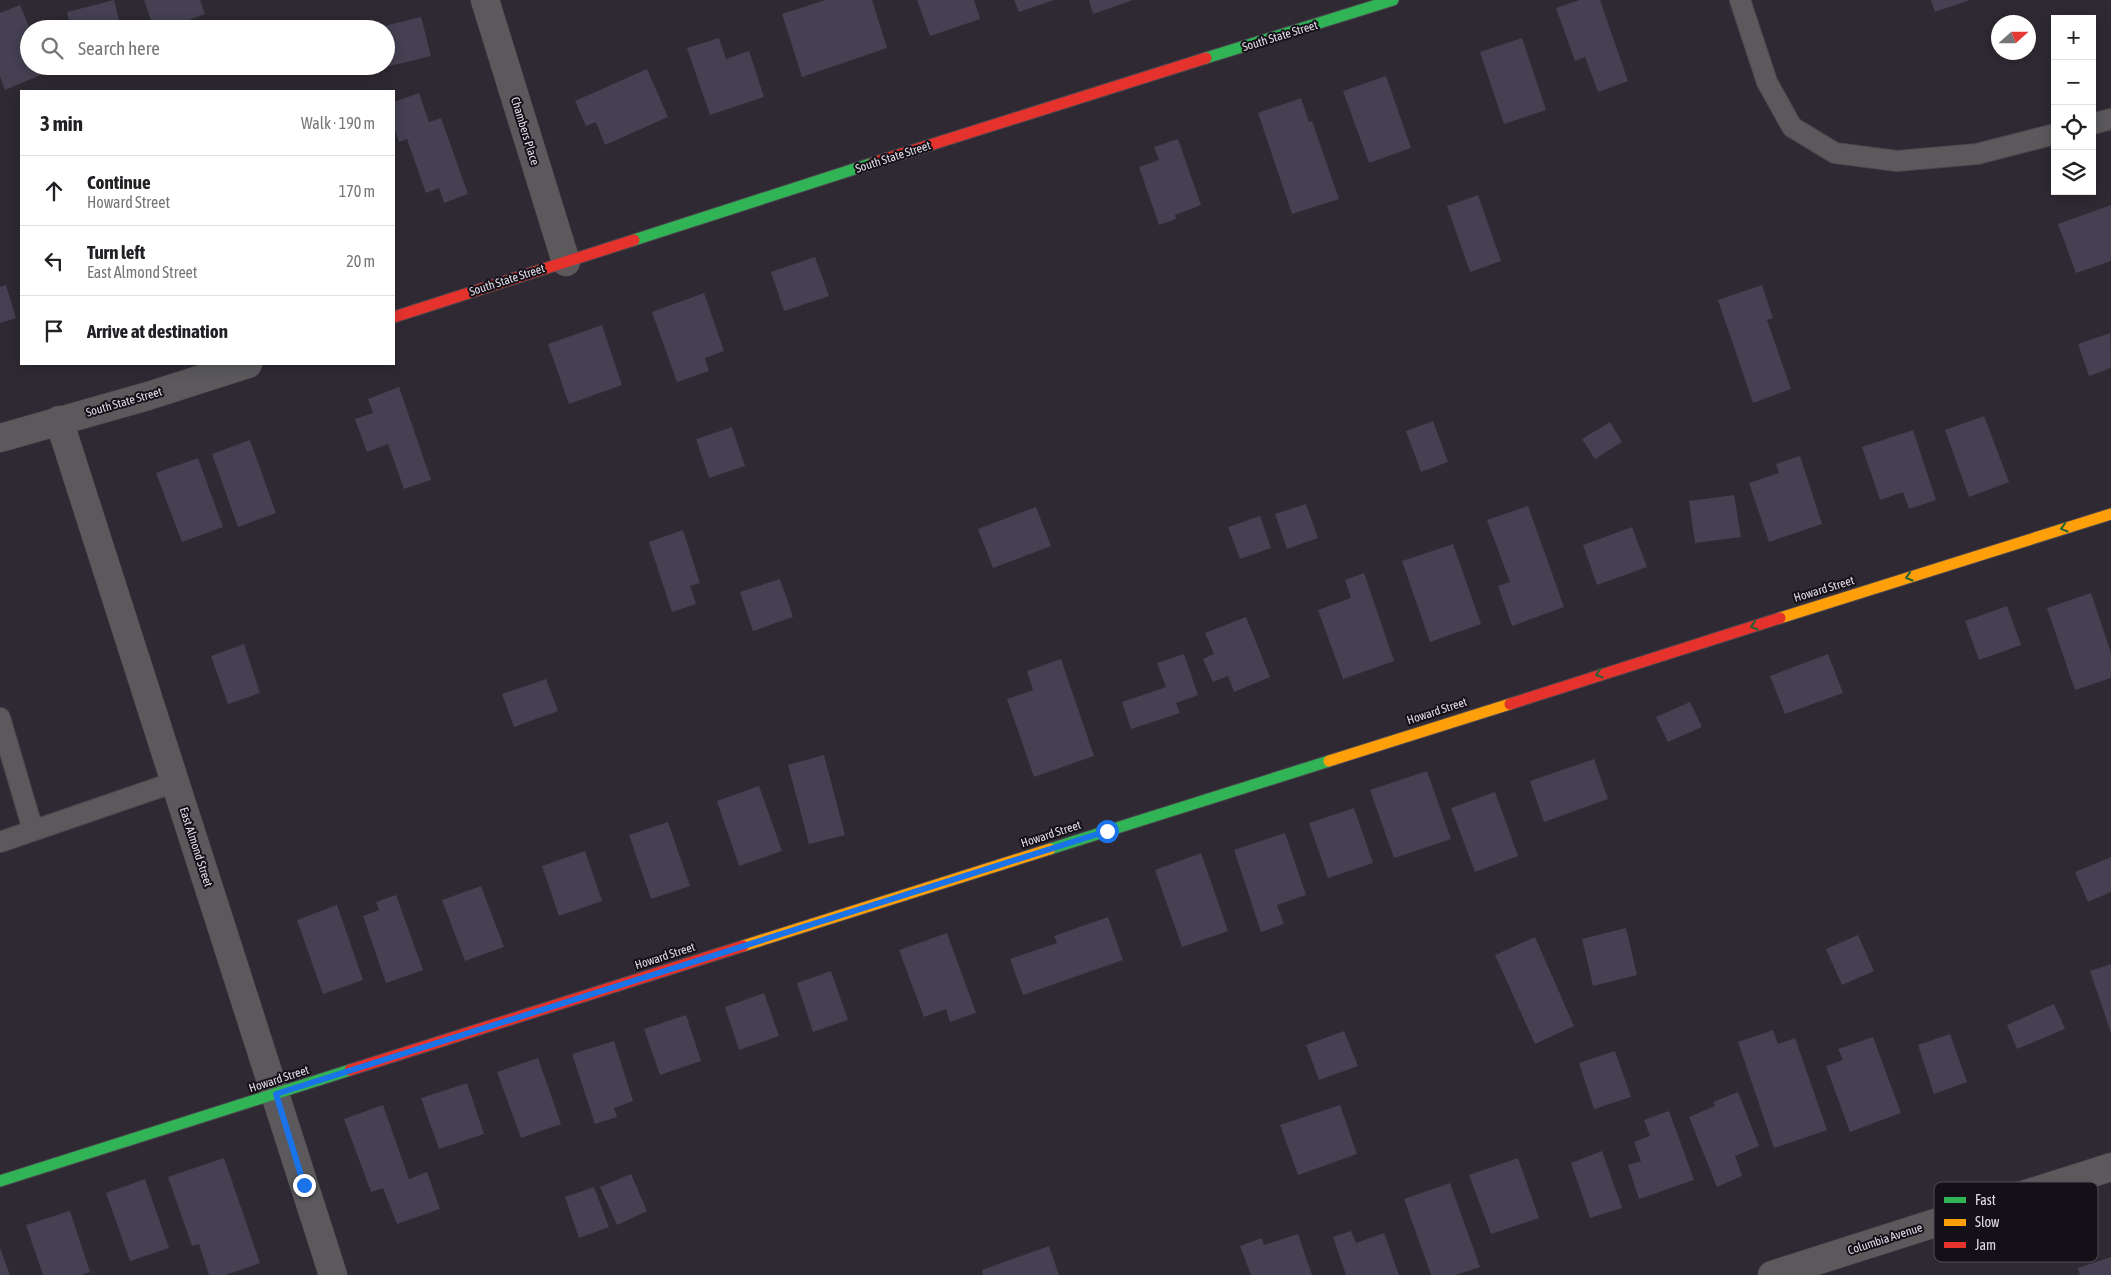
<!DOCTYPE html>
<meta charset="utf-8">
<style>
:root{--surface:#fff;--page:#f6f6f6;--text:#202124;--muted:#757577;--line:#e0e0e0}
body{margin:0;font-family:"Asap Condensed",sans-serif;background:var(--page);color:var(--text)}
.controls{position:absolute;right:15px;top:15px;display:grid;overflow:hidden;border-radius:0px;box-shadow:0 2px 12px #0003}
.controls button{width:45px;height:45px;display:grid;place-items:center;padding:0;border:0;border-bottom:1px solid var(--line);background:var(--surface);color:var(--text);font:25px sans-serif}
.compass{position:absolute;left:1991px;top:15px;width:45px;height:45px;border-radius:50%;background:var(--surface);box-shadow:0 2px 12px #0003;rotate:69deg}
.stop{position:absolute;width:15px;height:15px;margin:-11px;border:4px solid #1a73e8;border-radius:50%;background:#fff}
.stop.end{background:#1a73e8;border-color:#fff;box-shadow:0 1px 5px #0008}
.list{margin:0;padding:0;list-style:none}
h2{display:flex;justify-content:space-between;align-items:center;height:65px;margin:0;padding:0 20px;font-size:21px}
h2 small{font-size:16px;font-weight:400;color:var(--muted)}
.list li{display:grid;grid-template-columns:32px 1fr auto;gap:15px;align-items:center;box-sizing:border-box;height:70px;padding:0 20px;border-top:1px solid var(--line)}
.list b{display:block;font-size:19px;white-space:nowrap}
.list p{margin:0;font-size:16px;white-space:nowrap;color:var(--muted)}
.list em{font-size:16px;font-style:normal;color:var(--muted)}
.icon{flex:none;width:28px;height:28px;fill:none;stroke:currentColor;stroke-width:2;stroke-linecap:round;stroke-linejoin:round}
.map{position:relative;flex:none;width:2111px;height:1275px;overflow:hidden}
.search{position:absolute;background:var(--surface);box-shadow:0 2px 12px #0003;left:20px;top:20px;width:375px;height:55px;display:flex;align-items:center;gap:12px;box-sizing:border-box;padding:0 18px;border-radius:28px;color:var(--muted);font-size:19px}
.panel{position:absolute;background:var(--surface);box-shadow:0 2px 12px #0003;left:20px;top:90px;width:375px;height:275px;border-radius:0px}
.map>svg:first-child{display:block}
.building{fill:#454052}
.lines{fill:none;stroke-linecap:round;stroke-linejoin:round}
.lane-casing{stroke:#4b464e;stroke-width:22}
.street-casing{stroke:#4b464e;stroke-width:29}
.fast-casing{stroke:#4b464e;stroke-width:13}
.slow-casing{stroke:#4b464e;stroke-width:13}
.jam-casing{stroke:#4b464e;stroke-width:13}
.lane{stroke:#5b595c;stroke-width:20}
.street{stroke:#5b595c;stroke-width:28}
.fast{stroke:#30b455;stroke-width:11}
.slow{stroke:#ff9f0a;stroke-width:11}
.jam{stroke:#e5322d;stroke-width:11}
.oneway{stroke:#226236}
.route{stroke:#1a73e8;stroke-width:6}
.labels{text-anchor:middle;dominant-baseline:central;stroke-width:4;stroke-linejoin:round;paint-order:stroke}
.street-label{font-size:12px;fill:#e1dbe6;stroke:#141018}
.key{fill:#141018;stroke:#524d56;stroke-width:1}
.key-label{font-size:14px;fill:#e1dbe6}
</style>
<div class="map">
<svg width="2111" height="1275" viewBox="0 0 2111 1275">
<rect width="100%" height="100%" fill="#2e2932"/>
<g class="building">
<path d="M114,0l7,29h-50l-4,-17z"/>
<path d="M144,0h56l5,14 -41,15h-10z"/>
<path d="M825,0h47l15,48 -85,29 -20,-63z"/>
<path d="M917,0h57l6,19 -50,17z"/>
<path d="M1014,0h40l-35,12z"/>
<path d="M1089,0h44l-40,14z"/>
<path d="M1579,0h21l28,81 -30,11 -13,-35 -10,4 -19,-53z"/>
<path d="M1931,0h39l-35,12z"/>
<path d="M20,5l10,24 -1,37h16l3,6 -43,18 -5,-14v-63z"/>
<path d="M421,17l10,39 -45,11v-38l-10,-1z"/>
<path d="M719,38l7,21 23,-8 15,46 -54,18 -23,-67z"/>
<path d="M1522,38l24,72 -42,14 -24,-72z"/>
<path d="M647,69l21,48 -63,28 -9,-23 -10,4 -11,-25z"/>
<path d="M1386,76l25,72 -42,15 -26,-72z"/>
<path d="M419,93l10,29 12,-4 27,76 -24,9 -5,-15 -13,5 -19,-54 -8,3 -5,-15v-25z"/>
<path d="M1301,98l8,24 3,-1 27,78 -47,15 -34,-101z"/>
<path d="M1178,139l23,66 -26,10 1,4 -17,6 -20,-58 20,-7 -5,-13z"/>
<path d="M1478,195l23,66 -31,11 -23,-66z"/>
<path d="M2111,205v56l-35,12 -18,-49z"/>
<path d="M815,257l14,39 -45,15 -13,-39z"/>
<path d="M6,285l10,33 -16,5v-36z"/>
<path d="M1762,285l11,33 -6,2 24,69 -38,14 -35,-103z"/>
<path d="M704,293l20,58 -19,7 4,13 -32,11 -25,-70z"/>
<path d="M602,325l20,60 -53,19 -21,-60z"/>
<path d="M2110,333l1,35 -22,8 -11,-32z"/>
<path d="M399,387l32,93 -27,9 -16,-45 -21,8 -12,-33 18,-6 -5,-14z"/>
<path d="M1984,416l25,66 -40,15 -24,-67z"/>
<path d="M1433,421l15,41 -27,10 -15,-41z"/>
<path d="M1610,422l12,20 -27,17 -13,-20z"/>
<path d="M732,427l13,39 -36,12 -13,-39z"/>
<path d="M1913,430l23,70 -27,9 -6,-17 -23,8 -18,-53z"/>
<path d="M250,440l26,73 -38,14 -26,-73z"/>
<path d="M1800,456l22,68 -53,18 -20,-59 30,-10 -3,-9z"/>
<path d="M198,458l25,69 -41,15 -26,-69z"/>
<path d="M1734,495l7,42 -46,6 -6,-42z"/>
<path d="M1306,504l12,34 -31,11 -12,-35z"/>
<path d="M1528,506l36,101 -52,19 -14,-40 12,-4 -23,-62z"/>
<path d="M1036,507l15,39 -58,22 -15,-39z"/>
<path d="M1260,516l11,32 -31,11 -12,-32z"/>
<path d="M1632,527l15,40 -50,18 -14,-40z"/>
<path d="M683,530l17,53 -10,3 6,18 -24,8 -23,-70z"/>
<path d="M1453,544l28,80 -51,18 -28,-81z"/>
<path d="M1364,573l30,88 -51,18 -25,-69 33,-12 -6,-18z"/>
<path d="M780,579l13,38 -40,14 -13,-39z"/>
<path d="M2091,593l20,60v25l-36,12 -28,-82z"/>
<path d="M2007,606l14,39 -42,15 -14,-39z"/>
<path d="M1246,617l24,60 -36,15 -6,-16 -15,6 -10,-23 11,-5 -9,-21z"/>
<path d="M244,644l16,49 -32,11 -17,-48z"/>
<path d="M1184,654l14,41 -22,8 4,10 -49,16 -9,-27 44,-15 -9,-24z"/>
<path d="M1828,654l15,39 -58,21 -15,-38z"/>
<path d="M1061,659l33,97 -60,21 -27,-78 26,-9 -6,-19z"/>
<path d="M546,679l12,32 -44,16 -12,-33z"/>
<path d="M1690,702l12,25 -34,15 -12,-25z"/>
<path d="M824,755l21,80 -36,9 -21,-79z"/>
<path d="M1594,759l14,40 -64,23 -14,-41z"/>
<path d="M1427,771l24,68 -57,19 -24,-68z"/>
<path d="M759,786l23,65 -43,15 -22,-65z"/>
<path d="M1495,792l23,64 -43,16 -24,-64z"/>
<path d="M1354,808l19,55 -45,15 -19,-55z"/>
<path d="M668,822l22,64 -39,13 -22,-64z"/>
<path d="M1285,833l21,62 -29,10 7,19 -23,8 -27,-82z"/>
<path d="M585,851l17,50 -43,15 -17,-50z"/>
<path d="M1201,853l27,78 -46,16 -27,-77z"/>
<path d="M2111,857v35l-23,10 -13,-30z"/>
<path d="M481,886l23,61 -39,14 -23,-61z"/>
<path d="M396,895l27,75 -37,13 -23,-67 16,-6 -3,-8z"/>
<path d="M337,905l26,75 -40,14 -26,-74z"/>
<path d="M1108,917l15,43 -100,35 -13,-36 47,-16 -3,-7z"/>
<path d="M1626,928l11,47 -44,11 -11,-47z"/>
<path d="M947,933l29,80 -26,9 -4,-13 -22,8 -25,-67z"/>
<path d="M1858,935l16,36 -32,14 -16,-36z"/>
<path d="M1535,937l39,89 -39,18 -40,-89z"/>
<path d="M2111,964v69l-21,-62z"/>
<path d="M831,971l17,49 -35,12 -16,-49z"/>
<path d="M764,993l15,43 -40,14 -14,-43z"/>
<path d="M2054,1004l11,25 -48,20 -10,-24z"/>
<path d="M686,1015l15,46 -41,14 -16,-46z"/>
<path d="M1773,1030l5,14 17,-6 32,92 -53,18 -36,-106z"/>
<path d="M1344,1031l14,35 -39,14 -13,-35z"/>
<path d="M1950,1034l17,48 -33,12 -16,-49z"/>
<path d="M1873,1037l28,76 -51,19 -24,-66 17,-6 -5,-11z"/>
<path d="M614,1041l19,60 -19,7 3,9 -22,7 -23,-70z"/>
<path d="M1615,1051l16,46 -37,12 -15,-46z"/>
<path d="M538,1058l23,66 -40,14 -24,-66z"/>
<path d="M467,1083l17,51 -45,15 -18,-51z"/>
<path d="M1738,1092l21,54 -24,10 7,20 -25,11 -28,-70 26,-11 -2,-4z"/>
<path d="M383,1105l26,74 18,-7 13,37 -43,15 -14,-36 -12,4 -27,-73z"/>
<path d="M1340,1105l17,49 -59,21 -18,-50z"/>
<path d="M1669,1111l25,69 -55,19 -11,-34 13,-4 -7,-19 16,-6 -6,-16z"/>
<path d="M1602,1151l20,57 -32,10 -19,-55z"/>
<path d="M224,1158l36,105 -34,12h-17l-10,-31 -7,2 -24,-69z"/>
<path d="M1518,1158l21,60 -48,16 -22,-59z"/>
<path d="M631,1174l16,37 -30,14 -17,-38z"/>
<path d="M145,1179l24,69 -39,13 -24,-68z"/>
<path d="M1450,1183l30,84 -24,8h-25l-27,-76z"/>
<path d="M594,1187l15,40 -30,11 -14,-41z"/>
<path d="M70,1211l20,61 -8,3h-39l-17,-50z"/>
<path d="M1351,1231l5,12 28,-10 15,42h-53l-13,-38z"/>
<path d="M1298,1234l14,41h-61l-11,-29 22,-8 2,7z"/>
<path d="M1049,1246l10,29h-76l-1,-5z"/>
<path d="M0,1248l10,27h-10z"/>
<path d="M2111,1257v18h-31l-2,-7z"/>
</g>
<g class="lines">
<g class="lane-casing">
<g id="lane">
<path d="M1740,0l27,82 25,45 43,26 62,8 80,-7 78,-20"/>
<path d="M2092,124l19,-5"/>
<path d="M0,718l33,112"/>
<path d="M0,842l175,-60"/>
</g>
</g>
<g class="street-casing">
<g id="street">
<path d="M485,0l81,262"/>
<path d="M59,420l274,855"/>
<path d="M0,438l148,-42 100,-32"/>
<path d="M1772,1275l339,-108"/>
</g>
</g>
<g class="fast-casing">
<g id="fast">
<path d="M1206,58l187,-58"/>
<path d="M634,240l239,-77"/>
<path d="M1050,849l279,-88"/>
<path d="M0,1181l350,-111"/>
</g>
</g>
<g class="slow-casing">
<g id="slow">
<path d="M1780,618l331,-104"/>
<path d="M1329,761l181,-57"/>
<path d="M743,946l307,-97"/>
</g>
</g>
<g class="jam-casing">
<g id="jam">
<path d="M873,163l333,-105"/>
<path d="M394,317l240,-77"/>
<path d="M1510,704l270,-86"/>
<path d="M350,1070l393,-124"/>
</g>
</g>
<use href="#lane" class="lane"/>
<use href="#street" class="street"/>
<use href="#fast" class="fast"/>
<use href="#slow" class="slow"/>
<use href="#jam" class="jam"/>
</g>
<defs><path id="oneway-chevron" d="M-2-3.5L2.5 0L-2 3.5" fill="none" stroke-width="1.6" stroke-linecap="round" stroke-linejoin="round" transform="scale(1.25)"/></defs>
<g class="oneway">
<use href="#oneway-chevron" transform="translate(2064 528) rotate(163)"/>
<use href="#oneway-chevron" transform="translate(1909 577) rotate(163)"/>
<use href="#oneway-chevron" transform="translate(1754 626) rotate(163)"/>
<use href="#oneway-chevron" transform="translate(1599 674) rotate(162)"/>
</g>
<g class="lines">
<path class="route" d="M304,1185l-28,-91 831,-263"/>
</g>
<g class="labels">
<g class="street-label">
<text transform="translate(1280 36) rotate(-17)">South State Street</text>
<text transform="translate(525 131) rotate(73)">Chambers Place</text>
<text transform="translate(893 157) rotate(-18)">South State Street</text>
<text transform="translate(507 280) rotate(-18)">South State Street</text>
<text transform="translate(124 402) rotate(-16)">South State Street</text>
<text transform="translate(1824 589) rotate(-17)">Howard Street</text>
<text transform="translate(1437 711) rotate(-18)">Howard Street</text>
<text transform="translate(1051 834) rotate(-18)">Howard Street</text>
<text transform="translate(196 847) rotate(72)">East Almond Street</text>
<text transform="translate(665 956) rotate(-18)">Howard Street</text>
<text transform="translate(279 1079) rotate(-18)">Howard Street</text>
<text transform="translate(1885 1239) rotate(-18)">Columbia Avenue</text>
</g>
</g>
<rect x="1934" y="1182" width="164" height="80" rx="8" class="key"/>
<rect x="1944" y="1197" width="22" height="6" fill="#30b455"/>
<rect x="1944" y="1219" width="22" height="7" fill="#ff9f0a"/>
<rect x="1944" y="1242" width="22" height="6" fill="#e5322d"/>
<g class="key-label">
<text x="1975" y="1205">Fast</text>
<text x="1975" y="1227">Slow</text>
<text x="1975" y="1250">Jam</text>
</g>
</svg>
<div class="controls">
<button>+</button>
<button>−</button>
<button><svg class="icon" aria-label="locate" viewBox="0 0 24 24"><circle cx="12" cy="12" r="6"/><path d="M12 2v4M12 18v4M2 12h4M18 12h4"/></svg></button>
<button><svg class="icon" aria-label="layers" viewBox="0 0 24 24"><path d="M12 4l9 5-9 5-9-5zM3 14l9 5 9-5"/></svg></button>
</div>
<svg class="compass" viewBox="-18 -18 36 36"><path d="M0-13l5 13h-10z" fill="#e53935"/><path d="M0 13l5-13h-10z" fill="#757577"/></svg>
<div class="stop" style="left:1107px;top:831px"></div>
<div class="stop end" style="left:304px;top:1185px"></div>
<div class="search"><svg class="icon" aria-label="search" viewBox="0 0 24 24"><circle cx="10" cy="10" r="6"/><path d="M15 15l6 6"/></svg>Search here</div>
<section class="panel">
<h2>3 min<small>Walk · 190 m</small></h2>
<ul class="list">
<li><svg class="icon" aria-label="ahead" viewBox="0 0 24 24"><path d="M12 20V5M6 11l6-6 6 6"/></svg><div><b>Continue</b><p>Howard Street</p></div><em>170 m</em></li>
<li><svg class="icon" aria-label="left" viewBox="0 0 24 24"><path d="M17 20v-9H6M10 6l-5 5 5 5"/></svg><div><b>Turn left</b><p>East Almond Street</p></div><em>20 m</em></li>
<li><svg class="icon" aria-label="arrive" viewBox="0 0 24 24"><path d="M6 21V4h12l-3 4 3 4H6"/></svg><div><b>Arrive at destination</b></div></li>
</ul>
</section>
</div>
